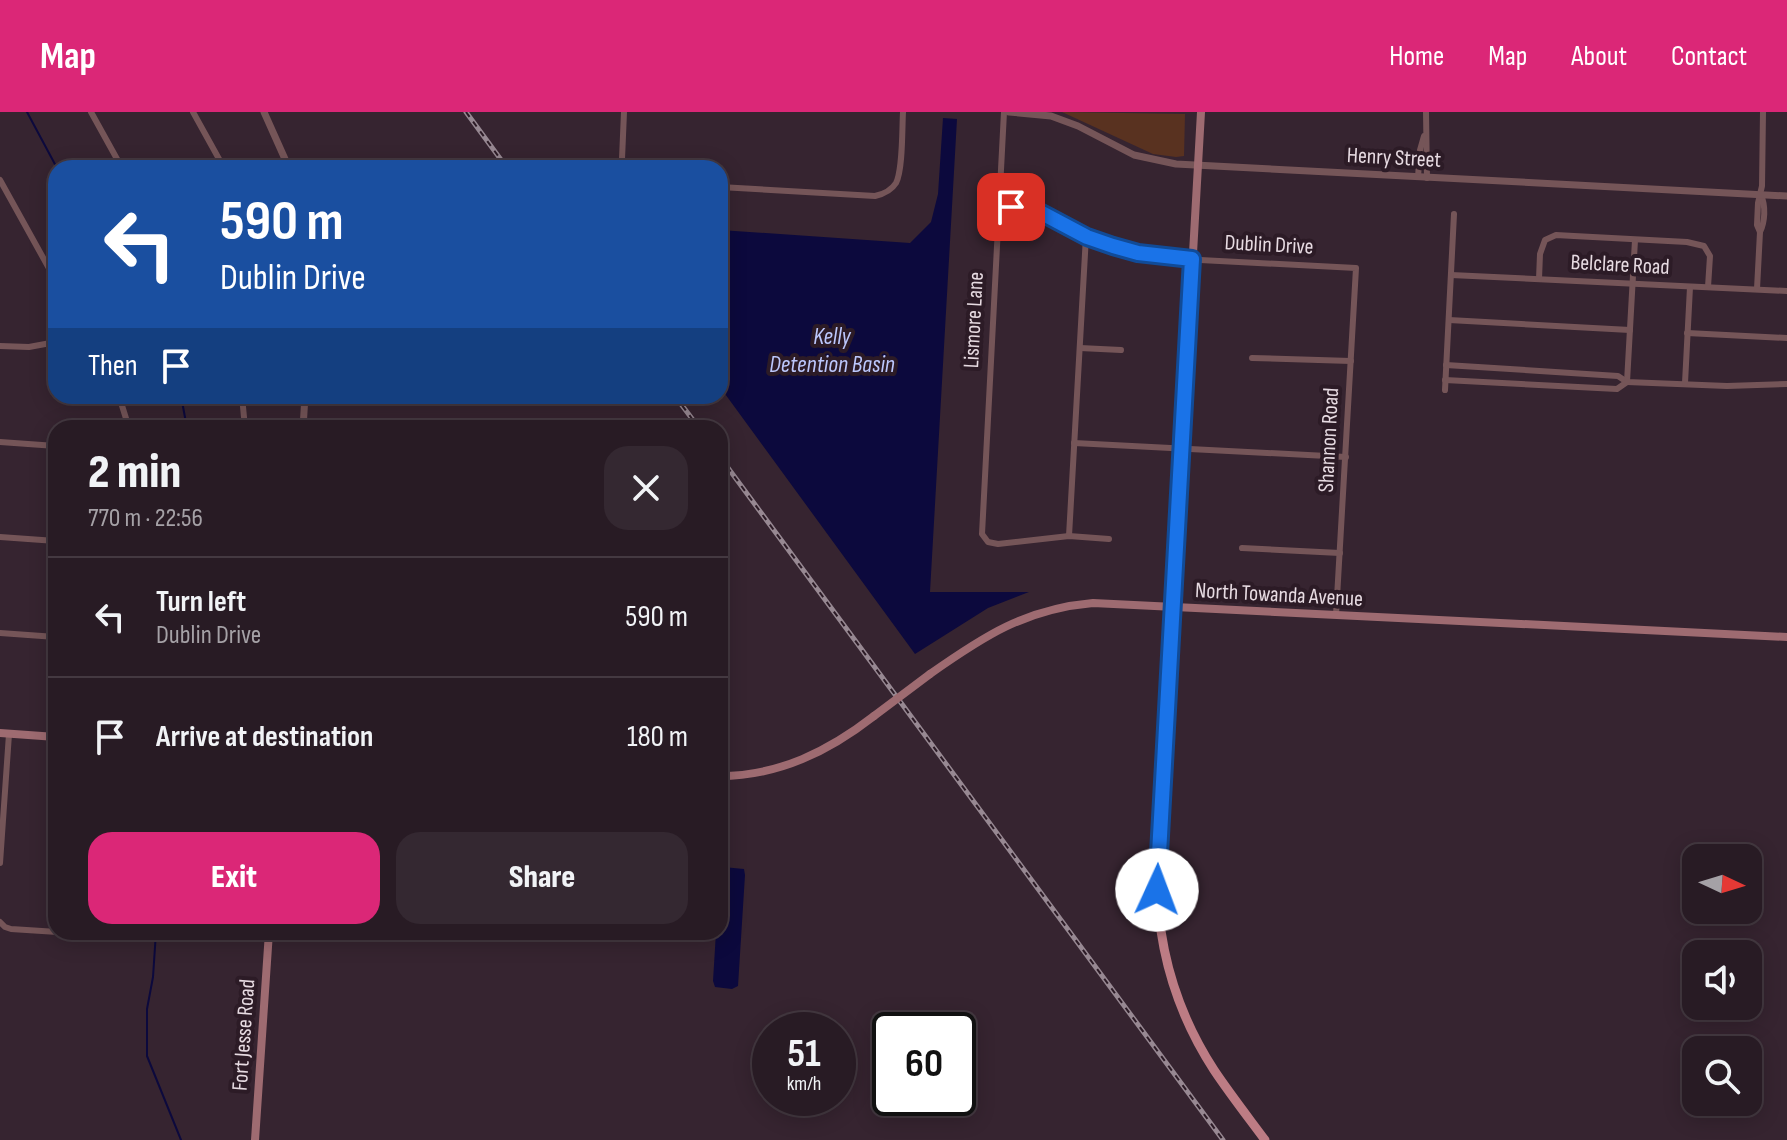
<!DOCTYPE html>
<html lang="en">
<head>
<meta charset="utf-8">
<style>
	body { margin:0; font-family:"Sofia Sans Condensed",sans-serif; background:#342831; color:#f1f3f6; height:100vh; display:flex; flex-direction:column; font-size:30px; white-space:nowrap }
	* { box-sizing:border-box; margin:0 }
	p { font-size:26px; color:#a5a1a6 }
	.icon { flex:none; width:44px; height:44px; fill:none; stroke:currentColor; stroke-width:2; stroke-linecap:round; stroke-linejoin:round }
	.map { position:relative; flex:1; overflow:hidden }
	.drawer { position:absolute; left:48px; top:308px; width:680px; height:520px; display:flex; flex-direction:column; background:#281b24; border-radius:24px; box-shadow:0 4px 20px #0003,0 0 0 2px #443941 }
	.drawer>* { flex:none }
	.guide { position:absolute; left:48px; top:48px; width:680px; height:244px; border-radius:24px; box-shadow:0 4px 20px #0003,0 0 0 2px #443941; background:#1a4fa0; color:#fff; overflow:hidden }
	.needle { width:52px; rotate:94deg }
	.fabs { position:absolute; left:1682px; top:732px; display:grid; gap:16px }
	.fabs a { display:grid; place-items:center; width:80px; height:80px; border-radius:16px; background:#281b24; box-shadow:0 4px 20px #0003,0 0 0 2px #443941; font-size:40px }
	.speed { position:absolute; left:752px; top:900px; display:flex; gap:16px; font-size:40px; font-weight:700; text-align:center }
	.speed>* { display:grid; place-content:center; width:104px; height:104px; border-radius:50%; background:#281b24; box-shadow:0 4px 20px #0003,0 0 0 2px #443941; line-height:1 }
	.speed small { font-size:20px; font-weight:400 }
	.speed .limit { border:4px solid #111; border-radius:12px; background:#fff; color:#111 }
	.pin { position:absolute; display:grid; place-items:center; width:68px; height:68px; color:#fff; margin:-34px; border-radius:16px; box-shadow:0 4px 12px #0006 }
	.me { position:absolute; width:88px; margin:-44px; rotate:2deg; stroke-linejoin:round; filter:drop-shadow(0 0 6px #0008) }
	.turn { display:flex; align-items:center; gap:28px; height:168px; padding:0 40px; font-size:36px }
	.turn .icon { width:104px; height:104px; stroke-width:2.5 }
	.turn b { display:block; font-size:56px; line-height:68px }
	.then { display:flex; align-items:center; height:76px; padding:0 40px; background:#0003; gap:16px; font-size:30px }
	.round { display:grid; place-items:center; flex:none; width:84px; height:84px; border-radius:24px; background:#342831 }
	.head { display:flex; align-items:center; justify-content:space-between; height:136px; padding:0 40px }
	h1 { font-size:48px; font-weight:800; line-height:60px }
	.cta { display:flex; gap:16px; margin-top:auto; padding:16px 40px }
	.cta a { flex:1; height:92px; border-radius:24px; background:#db2777; color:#fff; font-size:32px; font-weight:800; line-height:92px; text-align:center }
	.cta a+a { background:#342831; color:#f1f3f6 }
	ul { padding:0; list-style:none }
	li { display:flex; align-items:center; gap:24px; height:120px; padding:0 40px; border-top:2px solid #443941 }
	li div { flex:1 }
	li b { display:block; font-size:30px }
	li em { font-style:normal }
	header { display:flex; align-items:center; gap:48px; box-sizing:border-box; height:112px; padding:0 40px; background:#db2777; color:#fff }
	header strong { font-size:38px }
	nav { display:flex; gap:44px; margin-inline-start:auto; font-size:28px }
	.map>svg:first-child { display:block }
	.green { fill:#593220 }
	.water { fill:#0c093d }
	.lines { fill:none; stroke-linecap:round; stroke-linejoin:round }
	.stream { stroke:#0c093d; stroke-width:2 }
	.minor { stroke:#755558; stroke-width:6 }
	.tertiary { stroke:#755558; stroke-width:7 }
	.secondary { stroke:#9e6b71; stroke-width:8 }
	.primary { stroke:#bd7c84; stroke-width:9 }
	.rail-casing { stroke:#978892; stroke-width:5 }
	.rail { stroke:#2c1b26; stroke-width:2; stroke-dasharray:6; stroke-linecap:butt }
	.secondary-bridge { stroke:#9e6b71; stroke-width:8 }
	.route-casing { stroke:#114b97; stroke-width:20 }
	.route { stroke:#1a73e8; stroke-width:14 }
	.labels { text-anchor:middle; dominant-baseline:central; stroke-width:8; stroke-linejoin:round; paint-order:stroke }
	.street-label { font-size:22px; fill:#e7dbe2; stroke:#2c1b26 }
	.water-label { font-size:24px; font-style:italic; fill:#bcc7fc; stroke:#2c1b26 }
</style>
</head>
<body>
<header>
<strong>Map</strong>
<nav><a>Home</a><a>Map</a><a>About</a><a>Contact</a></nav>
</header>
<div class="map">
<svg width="1787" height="1028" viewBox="0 0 1787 1028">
	<rect width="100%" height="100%" fill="#362430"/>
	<!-- green -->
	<polygon class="green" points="1062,0 1185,2 1184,44 1176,45 1153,42"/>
	<!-- water -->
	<g class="water">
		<polygon points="943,6 957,7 930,480 1029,480 988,496 915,542 720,275 720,118 910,131 931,110 938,82"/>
		<polygon points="723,755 744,757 745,763 738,874 732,877 715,875 713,869 716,820 720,820 720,760"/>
	</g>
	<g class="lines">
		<!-- stream -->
		<g class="stream">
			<polyline points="27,0 57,56"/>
			<polyline points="181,284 187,316"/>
			<polyline points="156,820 153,865 147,897 147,944 181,1028"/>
		</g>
		<!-- minor -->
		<g class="minor">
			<polyline points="91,0 122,56"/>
			<polyline points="193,0 224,56"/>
			<polyline points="624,0 622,47 624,56"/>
			<polyline points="1004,0 982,422 988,430 998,432 1069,424 1109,427"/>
			<polyline points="1426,0 1427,66"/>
			<polyline points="1418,65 1420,38 1424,24"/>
			<polyline points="0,68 56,169"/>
			<path d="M720,75l155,9c9,-2 16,-5 21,-13 7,-13 6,-55 7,-71"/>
			<polyline points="998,94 1038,99 1087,125 1138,141 1181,147 1356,156 1336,503"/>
			<path d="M1760,120c5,-10 6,-26 1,-37"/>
			<polyline points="1451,163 1787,179"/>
			<polyline points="1539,167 1540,142 1545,128 1556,123 1574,124 1687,130 1704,134 1710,144 1708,175"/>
			<polyline points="1757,177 1760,120 1757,113 1758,91 1762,74 1763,0"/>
			<polyline points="1449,208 1630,218"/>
			<polyline points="1687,221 1787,226"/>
			<polyline points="0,234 29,235 56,230"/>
			<polyline points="1080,236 1121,238"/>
			<polyline points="1252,246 1351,249"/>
			<polyline points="1446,253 1618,264 1627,270 1727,274 1787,272"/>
			<polyline points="1445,268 1617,277 1627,270"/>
			<polyline points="1627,270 1635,128"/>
			<polyline points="1685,271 1690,175"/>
			<polyline points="1445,278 1454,102"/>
			<polyline points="119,284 129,316"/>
			<polyline points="242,284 245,316"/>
			<polyline points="0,330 56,334"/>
			<polyline points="1074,331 1346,345"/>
			<polyline points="1069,424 1086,124"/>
			<polyline points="0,425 56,429"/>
			<polyline points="1242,436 1340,441"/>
			<polyline points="0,521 56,525"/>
			<polyline points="0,751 9,622"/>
			<polyline points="0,810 5,815 11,817 73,821 80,820"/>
		</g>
		<!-- tertiary -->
		<g class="tertiary">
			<polyline points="264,0 289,56"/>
			<polyline points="1009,0 1051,4 1078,14 1134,43 1176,52 1787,84"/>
			<polyline points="303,316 305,284"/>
		</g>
		<!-- secondary -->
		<g class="secondary">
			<polyline points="1173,495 1201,0"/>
			<path d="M930,562c54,-38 95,-65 163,-71l694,34"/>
			<polyline points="0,621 56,625"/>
			<path d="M720,664c59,0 109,-25 154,-60"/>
			<polyline points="255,1028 269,820"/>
		</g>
		<!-- primary -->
		<path class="primary" d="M1173,495l-16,263c-1,72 18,140 57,200 16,24 34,47 51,70"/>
		<defs>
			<g id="rail">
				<polyline points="466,0 507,56"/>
				<polyline points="675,284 699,316"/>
				<polyline points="720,345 1223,1028"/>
			</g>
		</defs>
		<!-- rail casing -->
		<use href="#rail" class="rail-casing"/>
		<!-- rail -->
		<use href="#rail" class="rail"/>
		<!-- secondary-bridge -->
		<polyline class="secondary-bridge" points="874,604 930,562"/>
	</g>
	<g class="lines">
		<defs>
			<polyline id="route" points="1011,95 1038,99 1087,125 1113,134 1138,141 1192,147 1157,778"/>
		</defs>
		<!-- route casing -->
		<use href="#route" class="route-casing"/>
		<!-- route -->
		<use href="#route" class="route"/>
	</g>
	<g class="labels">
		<!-- street labels -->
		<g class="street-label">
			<text transform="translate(1394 46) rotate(3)">Henry Street</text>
			<text transform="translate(1269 133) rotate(3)">Dublin Drive</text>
			<text transform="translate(1620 153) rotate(3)">Belclare Road</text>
			<text transform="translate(974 208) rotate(-87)">Lismore Lane</text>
			<text transform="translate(1329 328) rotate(-87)">Shannon Road</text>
			<text transform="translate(1279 483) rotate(3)">North Towanda Avenue</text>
			<text transform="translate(244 923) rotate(-86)">Fort Jesse Road</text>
		</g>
		<!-- water labels -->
		<g class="water-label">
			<text x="832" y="224">Kelly<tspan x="832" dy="28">Detention Basin</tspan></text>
		</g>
	</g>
</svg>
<div class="fabs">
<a><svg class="needle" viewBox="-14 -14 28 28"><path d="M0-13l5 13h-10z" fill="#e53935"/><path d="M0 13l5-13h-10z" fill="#a5a1a6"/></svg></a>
<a><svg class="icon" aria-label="sound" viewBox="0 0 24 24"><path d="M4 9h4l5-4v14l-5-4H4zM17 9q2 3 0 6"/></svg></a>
<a><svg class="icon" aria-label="search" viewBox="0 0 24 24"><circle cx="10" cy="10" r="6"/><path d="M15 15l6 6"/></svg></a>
</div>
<div class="speed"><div>51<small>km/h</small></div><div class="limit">60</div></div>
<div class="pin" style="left:1011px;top:95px;background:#d93025"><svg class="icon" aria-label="arrive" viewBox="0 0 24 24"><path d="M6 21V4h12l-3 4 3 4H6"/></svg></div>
<svg class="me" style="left:1157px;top:778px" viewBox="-20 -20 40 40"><circle r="19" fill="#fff"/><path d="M0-13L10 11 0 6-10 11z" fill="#1a73e8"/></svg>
<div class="guide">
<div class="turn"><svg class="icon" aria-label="left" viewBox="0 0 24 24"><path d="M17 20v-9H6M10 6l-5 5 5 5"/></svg><div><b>590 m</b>Dublin Drive</div></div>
<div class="then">Then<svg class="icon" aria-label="arrive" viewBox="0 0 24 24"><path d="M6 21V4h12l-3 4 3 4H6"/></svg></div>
</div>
<section class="drawer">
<div class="head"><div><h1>2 min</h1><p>770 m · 22:56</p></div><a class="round"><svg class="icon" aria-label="close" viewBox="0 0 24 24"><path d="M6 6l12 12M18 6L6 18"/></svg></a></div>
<ul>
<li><svg class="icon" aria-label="left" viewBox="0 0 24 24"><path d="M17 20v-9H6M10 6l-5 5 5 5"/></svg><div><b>Turn left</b><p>Dublin Drive</p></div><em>590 m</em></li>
<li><svg class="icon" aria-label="arrive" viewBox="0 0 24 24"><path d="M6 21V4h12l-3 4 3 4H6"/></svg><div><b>Arrive at destination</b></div><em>180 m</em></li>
</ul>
<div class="cta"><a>Exit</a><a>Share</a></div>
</section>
</div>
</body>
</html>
